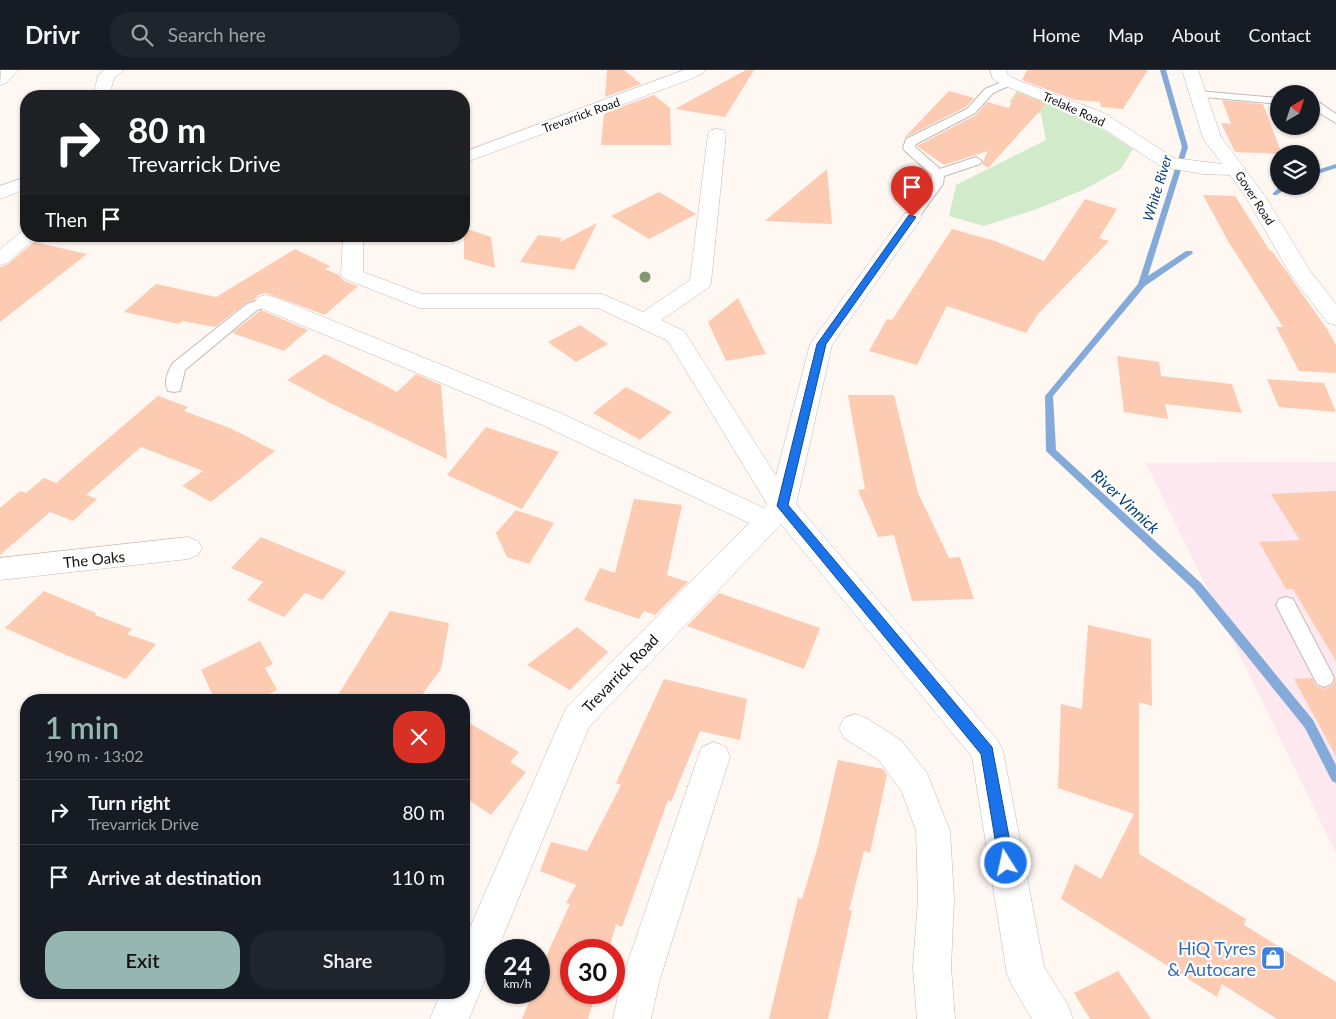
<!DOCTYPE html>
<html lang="en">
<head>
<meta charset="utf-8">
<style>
	body { margin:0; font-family:Lato,sans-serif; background:#20242c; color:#f1f3f6; height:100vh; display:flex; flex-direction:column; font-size:19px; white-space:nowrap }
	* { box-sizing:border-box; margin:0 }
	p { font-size:16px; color:#9ea1a6 }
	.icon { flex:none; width:28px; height:28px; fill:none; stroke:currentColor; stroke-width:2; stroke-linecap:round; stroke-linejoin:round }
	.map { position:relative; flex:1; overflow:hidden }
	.side { position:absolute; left:20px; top:624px; width:450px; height:305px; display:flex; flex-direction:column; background:#171b24; border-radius:20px; box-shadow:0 1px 4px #0004 }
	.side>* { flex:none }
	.top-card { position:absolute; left:20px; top:20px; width:450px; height:152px; border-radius:20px; box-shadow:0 1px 4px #0004; background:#202124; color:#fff; overflow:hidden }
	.needle { width:32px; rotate:39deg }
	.tools { position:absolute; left:1270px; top:15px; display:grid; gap:10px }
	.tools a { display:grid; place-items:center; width:50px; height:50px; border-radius:50%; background:#171b24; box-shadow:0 1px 4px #0004; font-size:25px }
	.speed { position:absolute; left:485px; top:869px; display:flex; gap:10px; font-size:25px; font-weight:700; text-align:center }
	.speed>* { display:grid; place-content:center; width:65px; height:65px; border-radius:50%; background:#171b24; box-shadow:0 1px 4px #0004; line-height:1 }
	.speed small { font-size:12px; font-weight:400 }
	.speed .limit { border:8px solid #d22; background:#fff; color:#111 }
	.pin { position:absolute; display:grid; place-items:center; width:42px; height:42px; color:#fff; margin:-51px -21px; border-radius:50% 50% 50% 0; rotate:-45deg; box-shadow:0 0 5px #0007 }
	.pin .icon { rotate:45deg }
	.me { position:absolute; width:55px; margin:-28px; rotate:350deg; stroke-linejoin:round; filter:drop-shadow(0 0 4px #0008) }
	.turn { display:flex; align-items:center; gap:18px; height:105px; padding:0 25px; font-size:22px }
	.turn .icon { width:65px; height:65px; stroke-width:2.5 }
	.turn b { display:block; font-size:35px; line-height:42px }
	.then { display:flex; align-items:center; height:48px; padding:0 25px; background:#0003; gap:10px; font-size:19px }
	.round { display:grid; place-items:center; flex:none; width:52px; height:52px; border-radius:20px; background:#20242c }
	.overview { display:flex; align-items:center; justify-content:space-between; height:85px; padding:0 25px }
	h1 { font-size:30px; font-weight:600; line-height:38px; color:#96b6b1 }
	.primary-button { display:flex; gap:10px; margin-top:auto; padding:10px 25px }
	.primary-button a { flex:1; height:58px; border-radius:20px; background:#96b6b1; color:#111; font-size:20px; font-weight:600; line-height:58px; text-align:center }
	.primary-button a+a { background:#20242c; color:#f1f3f6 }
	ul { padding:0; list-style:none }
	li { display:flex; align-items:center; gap:15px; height:65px; padding:0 25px; border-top:1px solid #363941 }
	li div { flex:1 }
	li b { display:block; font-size:19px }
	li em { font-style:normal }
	header { display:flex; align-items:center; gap:30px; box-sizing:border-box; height:70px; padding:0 25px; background:#171b24; border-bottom:1px solid #363941 }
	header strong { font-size:24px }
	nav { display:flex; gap:28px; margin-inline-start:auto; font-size:18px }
	.search { width:350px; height:45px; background:#20242c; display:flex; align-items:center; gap:12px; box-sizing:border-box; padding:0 18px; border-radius:20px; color:#9ea1a6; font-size:19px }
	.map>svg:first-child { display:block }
	.commercial { fill:#fde8ef }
	.green { fill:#d1eac9 }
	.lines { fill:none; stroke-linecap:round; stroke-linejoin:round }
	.stream { fill:#84aada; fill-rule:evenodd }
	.building { fill:#fccbb2 }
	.service-casing { stroke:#c3bab5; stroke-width:2 }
	.minor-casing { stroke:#c3bab5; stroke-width:1 }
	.primary-casing { stroke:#c3bab5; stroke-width:1 }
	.service { fill:#fff; fill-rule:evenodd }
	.minor { fill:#fff; fill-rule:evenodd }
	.primary { fill:#fff; fill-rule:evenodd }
	.tree { fill:#839a70 }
	.route { fill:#1a73e8; stroke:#114b97 }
	.labels { text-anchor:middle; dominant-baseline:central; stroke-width:4.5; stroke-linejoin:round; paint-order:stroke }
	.far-street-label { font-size:12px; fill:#130f0e; stroke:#fff }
	.far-water-label { font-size:14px; font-style:italic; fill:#0b4079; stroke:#fff }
	.street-label { font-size:15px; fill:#130f0e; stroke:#fff }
	.water-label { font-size:16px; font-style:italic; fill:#0b4079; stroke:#fff }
	.near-shop-label { font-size:18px; fill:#366cbe; stroke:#fff; text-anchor:end }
</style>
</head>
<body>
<header>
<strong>Drivr</strong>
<div class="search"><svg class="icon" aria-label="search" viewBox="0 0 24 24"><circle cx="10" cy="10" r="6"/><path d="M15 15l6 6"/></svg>Search here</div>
<nav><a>Home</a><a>Map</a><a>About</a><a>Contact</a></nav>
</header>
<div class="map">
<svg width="1336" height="949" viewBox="0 0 1336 949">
	<rect width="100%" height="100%" fill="#fff7f2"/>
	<!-- commercial -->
	<polygon class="commercial" points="1336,392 1336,783 1146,393"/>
	<!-- green -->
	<polygon class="green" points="1018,20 1093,53 1133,79 1121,99 1085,119 1037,139 984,156 949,146 956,115 1046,70 1041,44 1009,32"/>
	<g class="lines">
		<!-- stream -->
		<g class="stream">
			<polygon points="1160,0 1166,0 1188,77 1148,206 1186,181 1192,181 1193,183 1145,216 1053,326 1056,380 1201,513 1313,650 1336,695 1336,713 1332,711 1305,658 1193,519 1046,381 1045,326 1138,214 1182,77"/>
			<polygon points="1336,94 1336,98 1311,106 1311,102"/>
			<polygon points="1281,116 1289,116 1277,125 1273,125 1273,123"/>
		</g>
	</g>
	<!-- building -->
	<g class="building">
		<polygon points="607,0 624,0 641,14 605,27"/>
		<polygon points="746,0 754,0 725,47 675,39"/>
		<polygon points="1027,0 1148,0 1123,39 1101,37 1100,32 1075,30 1022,10"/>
		<polygon points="949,21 974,28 966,37 904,68"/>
		<polygon points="1016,22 1046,34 988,98 982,94 988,81 944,95 917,76 976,45 987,32 1009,38"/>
		<polygon points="654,25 670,38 671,75 601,75 604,43"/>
		<polygon points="1222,30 1263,34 1282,84 1235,82 1221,53 1231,54"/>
		<polygon points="827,99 832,154 765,151"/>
		<polygon points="659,122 696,144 649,169 611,146"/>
		<polygon points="1203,125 1235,126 1270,181 1272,181 1327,259 1336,275 1336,303 1299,301 1276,257 1283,257 1228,171"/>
		<polygon points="1085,129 1117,139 1099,168 1109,171 1038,244 1026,263 947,236 917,295 869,281 887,249 892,250 952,159 995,171 1044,191"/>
		<polygon points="597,153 574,200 520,192 538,165 561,168 560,172"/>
		<polygon points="464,158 491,167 495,198 464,189"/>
		<polygon points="34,172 87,184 0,252 0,197 8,194"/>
		<polygon points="295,179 330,196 325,199 339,205 344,211 358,216 325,245 266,223 258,225 254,230 246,233 215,257 183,251 179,254 124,242 156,214 216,227"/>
		<polygon points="738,228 766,284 726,291 708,252"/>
		<polygon points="261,240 308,260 284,281 232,263"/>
		<polygon points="580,255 608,274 576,292 548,272"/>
		<polygon points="325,284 397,322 416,304 441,315 447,389 334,335 287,310"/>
		<polygon points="1117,286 1159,292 1161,306 1232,314 1242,343 1165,334 1168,349 1124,342"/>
		<polygon points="1267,309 1324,313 1336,342 1279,337"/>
		<polygon points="626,317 672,342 640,370 593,343"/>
		<polygon points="848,325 894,325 918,423 949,488 960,487 974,529 912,531 894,465 878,467 858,420 865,419"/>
		<polygon points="158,326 188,337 184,341 230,358 275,381 211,432 182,416 203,401 141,377 86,425 97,429 73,451 50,442 0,485 0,438 20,421 26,423 44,408 56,413"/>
		<polygon points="486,357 559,382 522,439 447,405"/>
		<polygon points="1336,421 1336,591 1293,519 1286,519 1259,472 1300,470 1271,424"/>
		<polygon points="634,429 682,435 667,505 688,512 655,545 644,541 639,549 584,530 600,498 615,503"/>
		<polygon points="516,440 554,453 529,494 507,487 496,463"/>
		<polygon points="261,467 346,502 322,530 305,523 284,547 247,530 263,512 231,498"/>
		<polygon points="44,521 96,543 95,545 132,559 127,564 156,574 126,609 66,585 5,558"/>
		<polygon points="719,523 820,558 804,599 687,556"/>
		<polygon points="390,541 449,553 441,599 418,630 335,630"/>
		<polygon points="1088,555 1151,569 1152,636 1139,632 1139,784 1246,849 1244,855 1336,912 1336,949 1277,949 1222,914 1217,927 1061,829 1075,794 1101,809 1134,744 1058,718 1061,634 1082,639"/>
		<polygon points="577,557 608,582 570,620 527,595"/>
		<polygon points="260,571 273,594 265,598 277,620 258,630 215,630 201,600"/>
		<polygon points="1336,607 1336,686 1294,609 1312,608 1316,616 1325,619 1333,615"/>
		<polygon points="664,609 747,629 740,670 700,661 671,732 668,730 622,857 616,854 609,880 571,880 571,922 596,922 588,949 522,949 533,922 539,922 539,902 570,834 566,833 576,815 540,801 551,772 587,781 621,715 616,713"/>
		<polygon points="464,650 519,682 510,692 526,702 491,745 464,727"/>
		<polygon points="838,690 883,699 887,705 870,783 864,781 849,840 852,841 828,949 769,949 798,828 802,829 818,776"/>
		<polygon points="1118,901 1151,949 1090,949 1074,923"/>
	</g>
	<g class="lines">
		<defs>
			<g id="service">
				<polygon points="1009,9 1013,10 1015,12 1013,14 993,23 975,43 916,74 915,77 940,99 976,87 982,91 980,94 944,106 943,114 917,150 907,150 905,147 931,114 932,105 905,81 903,78 906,69 967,39 985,19"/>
				<polygon points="1198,21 1279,28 1279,34 1194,26 1192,24 1194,22"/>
				<polygon points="1311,31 1320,33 1336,44 1336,53 1311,38"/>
				<path d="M266,228l5,1 2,3 -2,3 -14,5 -72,60 -5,21 -6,1 -6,-1c-5,-9 0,-20 5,-28l74,-59z"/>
				<polygon points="1286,527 1293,529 1331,602 1334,608 1331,614 1324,617 1317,614 1276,535 1279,529"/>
			</g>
			<g id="minor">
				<polygon points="104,0 124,0 114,8 109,26 93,26 98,6"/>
				<polygon points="684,0 705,0 703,3 691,9 464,93 464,82"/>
				<polygon points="990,0 1006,0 1007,4 1015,9 1104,43 1174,88 1222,94 1203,68 1182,0 1198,0 1221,67 1265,126 1310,201 1336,234 1336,255 1328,253 1290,204 1246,127 1230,105 1203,104 1162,97 1092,51 1003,15 993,9"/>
				<polygon points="717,59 723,60 726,64 711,213 708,218 661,250 684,261 776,406 810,274 905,143 912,141 919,143 922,147 832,275 796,434 998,671 1003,681 1044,897 1068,935 1073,949 1032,949 1013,917 1007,904 972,687 781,454 589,657 469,949 430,949 441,922 464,922 464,871 566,638 749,453 540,354 258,237 255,232 258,227 266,225 274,227 558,342 764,438 767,434 668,271 598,238 419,238 345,209 341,205 343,166 363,166 363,202 422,224 602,224 643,242 690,210 708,64 711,60"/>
				<polygon points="26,107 26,119 0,129 0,116"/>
				<polygon points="26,160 26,166 38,166 7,193 0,195 0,179 21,162"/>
				<polygon points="188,467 198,471 202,478 198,485 188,489 0,510 0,488"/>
				<polygon points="855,644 866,648 901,670 927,703 950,761 954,829 951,897 955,949 917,949 913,897 918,829 916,761 902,722 879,690 844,668 839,658 844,648"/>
				<polygon points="714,672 726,677 730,687 659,912 651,949 613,949 621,912 698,687 702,677"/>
			</g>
			<polygon id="primary" points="18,0 6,13 0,15 1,0"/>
		</defs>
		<!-- service casing -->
		<use href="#service" class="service-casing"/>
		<!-- minor casing -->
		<use href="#minor" class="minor-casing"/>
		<!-- primary casing -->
		<use href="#primary" class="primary-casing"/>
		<!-- service -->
		<use href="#service" class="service"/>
		<!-- minor -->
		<use href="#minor" class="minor"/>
		<!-- primary -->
		<use href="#primary" class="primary"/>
	</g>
	<!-- trees -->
	<circle class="tree" cx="645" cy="207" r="5.5"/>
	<!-- route -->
	<polygon class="route" points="909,145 916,147 826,274 788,435 992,677 1014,793 1012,798 1006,800 1001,798 999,793 981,684 777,436 817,274"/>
	<!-- icons -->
	<defs>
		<symbol id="shop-square" viewBox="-11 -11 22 22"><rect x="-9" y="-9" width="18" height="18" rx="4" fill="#3f7fe0" stroke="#fff"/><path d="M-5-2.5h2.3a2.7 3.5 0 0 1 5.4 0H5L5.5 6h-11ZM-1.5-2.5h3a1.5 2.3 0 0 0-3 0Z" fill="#fff"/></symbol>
	</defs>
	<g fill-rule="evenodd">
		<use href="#shop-square" x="1259" y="874" width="28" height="28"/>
	</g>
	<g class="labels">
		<!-- far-street labels -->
		<g class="far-street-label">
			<text transform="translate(1074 39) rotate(24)">Trelake Road</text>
			<text transform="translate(581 45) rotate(-20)">Trevarrick Road</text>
			<text transform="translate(1255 128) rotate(57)">Gover Road</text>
		</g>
		<!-- far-water labels -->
		<g class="far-water-label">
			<text transform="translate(1157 118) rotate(-73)">White River</text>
		</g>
		<!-- street labels -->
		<g class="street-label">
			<text transform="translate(94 489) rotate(-6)">The Oaks</text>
			<text transform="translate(620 603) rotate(-46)">Trevarrick Road</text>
		</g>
		<!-- water labels -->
		<g class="water-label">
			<text transform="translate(1126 431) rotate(43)">River Vinnick</text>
		</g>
		<!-- near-shop labels -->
		<g class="near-shop-label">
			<text x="1256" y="878">HiQ Tyres<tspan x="1256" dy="21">&amp; Autocare</tspan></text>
		</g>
	</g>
</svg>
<div class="tools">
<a><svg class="needle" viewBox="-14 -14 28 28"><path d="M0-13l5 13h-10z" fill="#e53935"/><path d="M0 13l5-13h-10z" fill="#9ea1a6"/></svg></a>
<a><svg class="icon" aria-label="layers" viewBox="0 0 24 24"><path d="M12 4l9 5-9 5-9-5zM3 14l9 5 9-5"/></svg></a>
</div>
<div class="speed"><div>24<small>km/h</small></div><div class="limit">30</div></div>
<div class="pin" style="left:912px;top:147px;background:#d93025"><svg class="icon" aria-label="arrive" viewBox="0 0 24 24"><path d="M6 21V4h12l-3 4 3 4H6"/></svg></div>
<svg class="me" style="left:1006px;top:793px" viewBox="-20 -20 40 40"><circle r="17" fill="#1a73e8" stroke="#fff" stroke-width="3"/><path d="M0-11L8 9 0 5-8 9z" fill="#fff"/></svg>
<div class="top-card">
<div class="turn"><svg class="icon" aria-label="right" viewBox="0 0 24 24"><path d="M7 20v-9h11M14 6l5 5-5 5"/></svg><div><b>80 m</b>Trevarrick Drive</div></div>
<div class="then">Then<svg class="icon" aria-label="arrive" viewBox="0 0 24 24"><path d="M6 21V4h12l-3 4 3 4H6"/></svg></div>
</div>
<section class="side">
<div class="overview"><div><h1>1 min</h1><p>190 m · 13:02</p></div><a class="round" style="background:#d93025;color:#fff"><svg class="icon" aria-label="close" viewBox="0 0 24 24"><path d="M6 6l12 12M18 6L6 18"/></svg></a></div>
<ul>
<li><svg class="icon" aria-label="right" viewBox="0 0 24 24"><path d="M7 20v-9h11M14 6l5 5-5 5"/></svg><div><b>Turn right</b><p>Trevarrick Drive</p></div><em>80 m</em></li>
<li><svg class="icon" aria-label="arrive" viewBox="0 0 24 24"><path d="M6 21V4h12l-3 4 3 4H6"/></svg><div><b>Arrive at destination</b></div><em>110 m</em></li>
</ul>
<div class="primary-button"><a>Exit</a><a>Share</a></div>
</section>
</div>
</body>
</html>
